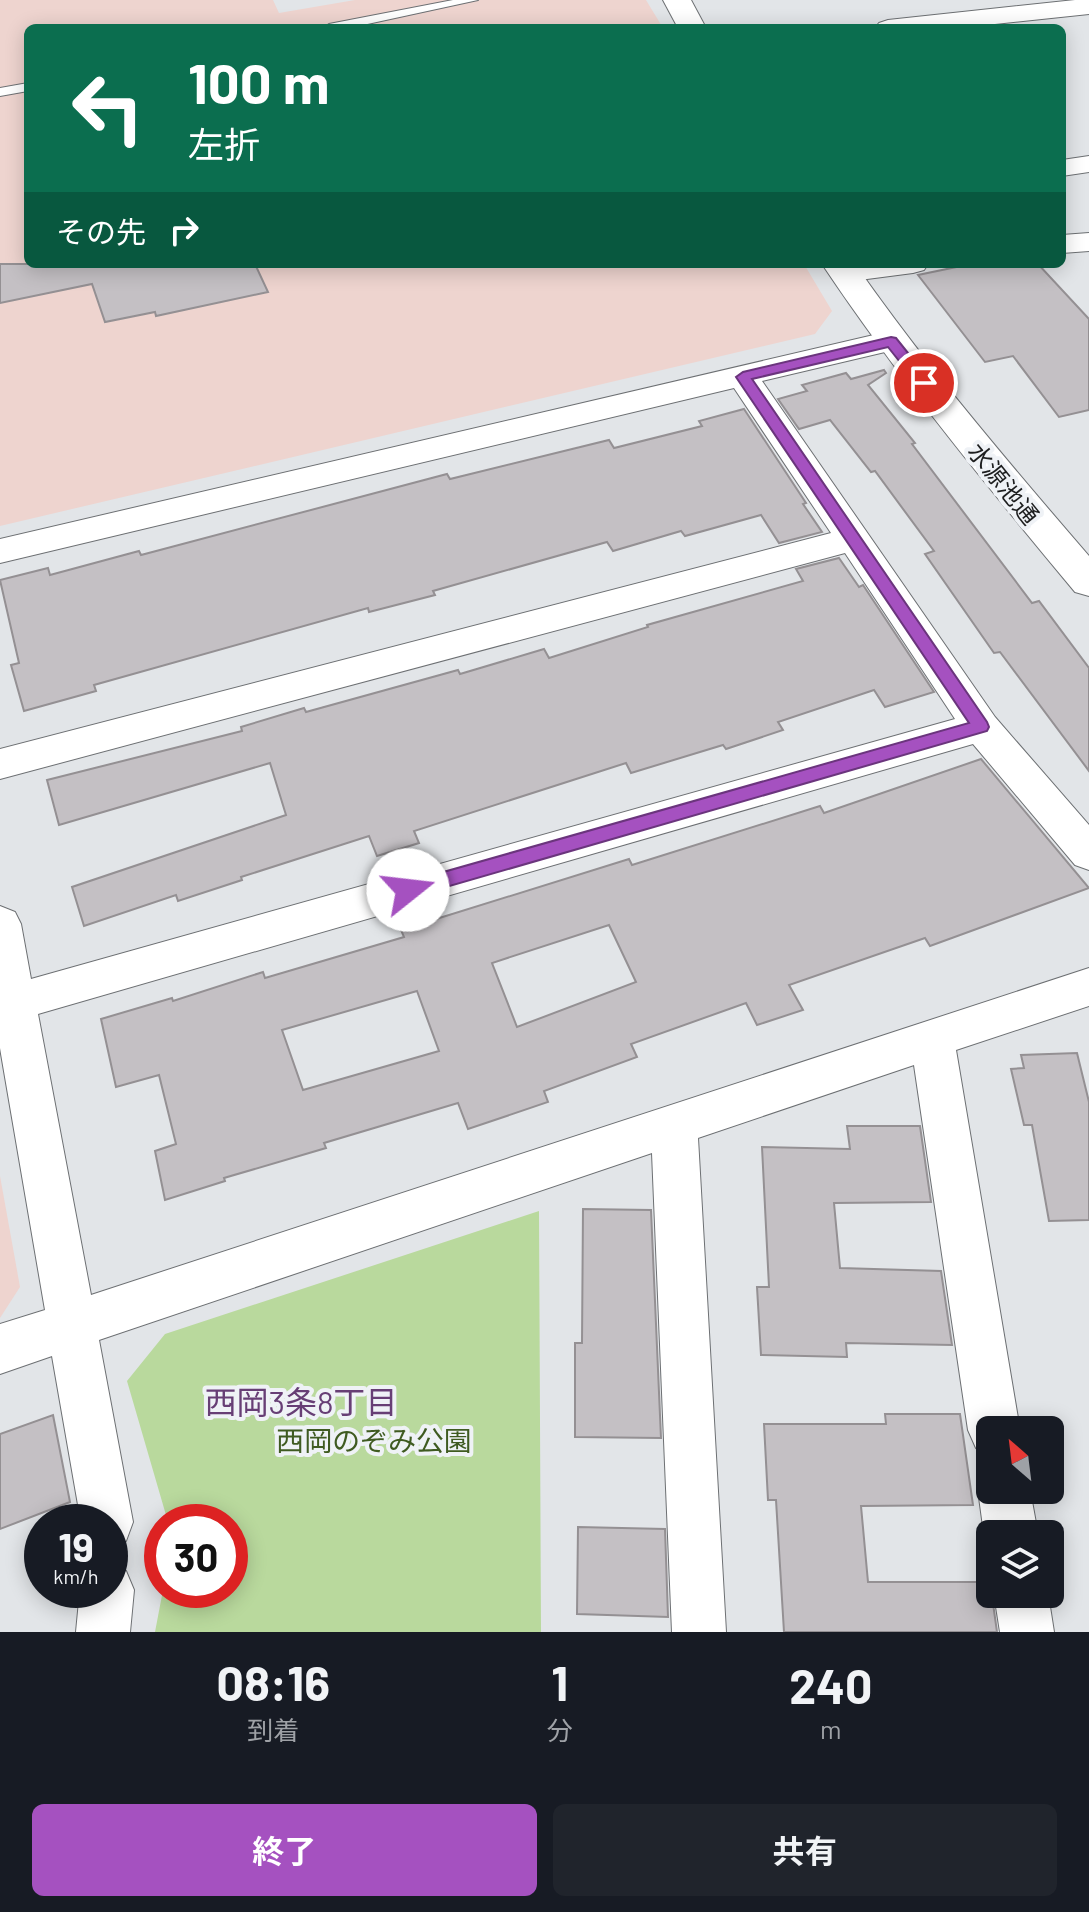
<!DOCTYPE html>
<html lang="ja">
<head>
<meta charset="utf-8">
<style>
	body { margin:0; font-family:Barlow,"Noto Sans JP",sans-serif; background:#20242c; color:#f1f3f6; height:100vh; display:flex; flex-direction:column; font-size:30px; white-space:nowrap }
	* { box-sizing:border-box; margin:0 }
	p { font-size:26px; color:#9ea1a6 }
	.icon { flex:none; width:44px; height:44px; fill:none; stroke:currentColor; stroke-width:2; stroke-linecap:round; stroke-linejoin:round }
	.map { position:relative; height:1632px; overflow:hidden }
	.side { display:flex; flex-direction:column; background:#171b24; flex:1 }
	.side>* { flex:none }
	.guide { position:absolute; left:24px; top:24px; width:1042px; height:244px; border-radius:12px; box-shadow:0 4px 20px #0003; background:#0b6e4f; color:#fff; overflow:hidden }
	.needle { width:52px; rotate:332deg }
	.tools { position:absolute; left:976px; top:1416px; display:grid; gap:16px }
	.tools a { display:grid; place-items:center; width:88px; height:88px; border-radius:12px; background:#171b24; box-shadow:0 4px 20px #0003; font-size:40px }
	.speed { position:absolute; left:24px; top:1504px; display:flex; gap:16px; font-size:40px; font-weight:700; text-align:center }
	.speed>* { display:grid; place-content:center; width:104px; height:104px; border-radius:50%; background:#171b24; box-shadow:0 4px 20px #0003; line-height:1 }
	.speed small { font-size:20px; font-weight:400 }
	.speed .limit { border:12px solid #d22; background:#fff; color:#111 }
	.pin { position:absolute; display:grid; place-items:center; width:68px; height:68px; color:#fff; margin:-34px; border:4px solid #fff; border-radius:50%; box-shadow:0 2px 8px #0007 }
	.me { position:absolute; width:88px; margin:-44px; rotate:74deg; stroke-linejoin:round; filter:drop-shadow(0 0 6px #0008) }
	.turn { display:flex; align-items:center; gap:28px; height:168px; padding:0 32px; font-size:36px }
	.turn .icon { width:104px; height:104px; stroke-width:2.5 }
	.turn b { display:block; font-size:56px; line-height:68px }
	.then { display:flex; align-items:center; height:76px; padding:0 32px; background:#0003; gap:16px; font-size:30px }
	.eta { display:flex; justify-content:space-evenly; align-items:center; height:136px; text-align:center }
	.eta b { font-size:48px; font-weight:700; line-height:56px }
	.cta { display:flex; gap:16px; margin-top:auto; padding:16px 32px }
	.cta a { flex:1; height:92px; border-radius:12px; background:#a551c0; color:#fff; font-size:32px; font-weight:700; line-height:92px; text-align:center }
	.cta a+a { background:#20242c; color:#f1f3f6 }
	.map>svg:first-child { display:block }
	.education { fill:#eed4cf }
	.green { fill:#b9d99d }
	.building { fill:#c4c0c4; stroke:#949093; stroke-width:2; fill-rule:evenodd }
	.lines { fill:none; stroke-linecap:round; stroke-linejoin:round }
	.service-casing { stroke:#6d7073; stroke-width:2 }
	.minor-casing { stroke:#6d7073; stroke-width:2 }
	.tertiary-casing { stroke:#6d7073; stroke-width:2 }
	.service { fill:#fff; fill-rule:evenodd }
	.minor { fill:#fff; fill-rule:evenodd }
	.tertiary { fill:#fff; fill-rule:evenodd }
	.route { fill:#a551c0; stroke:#6b357d; stroke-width:2 }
	.labels { text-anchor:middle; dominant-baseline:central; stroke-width:8; stroke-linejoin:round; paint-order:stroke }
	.street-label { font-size:24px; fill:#1d1e1f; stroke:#eff2f6 }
	.near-park-label { font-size:28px; fill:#3f5b21; stroke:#eff2f6 }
	.near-neighbourhood-label { font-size:32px; fill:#673e75; stroke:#eff2f6 }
</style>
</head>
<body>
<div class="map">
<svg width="1089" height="1632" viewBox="0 0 1089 1632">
	<rect width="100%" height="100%" fill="#e2e5e8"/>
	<!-- education -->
	<g class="education">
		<polygon points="0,0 273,0 279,13 355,0 646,0 663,28 28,28 28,264 804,264 832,311 815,334 0,526"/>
		<polygon points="0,1176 20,1287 0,1318"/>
	</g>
	<!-- green -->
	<polygon class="green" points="539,1211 541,1632 155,1632 163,1590 230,1590 230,1522 168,1522 127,1381 165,1334"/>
	<!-- building -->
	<g class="building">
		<polygon points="0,264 255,264 268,292 156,316 155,312 105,322 92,284 0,303"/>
		<polygon points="971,264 1038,264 1089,319 1089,410 1059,417 1013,356 985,362 918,275"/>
		<polygon points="884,370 886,373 868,385 915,443 912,444 1032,603 1039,601 1089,668 1089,771 1000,652 994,653 925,554 934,551 875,471 871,472 830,420 799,429 778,399 807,391 802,385 846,373 851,379"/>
		<polygon points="744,409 806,503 803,504 822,532 779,543 761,515 685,536 681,531 613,551 607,542 433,591 435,595 369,612 368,608 94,685 96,691 24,711 11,665 19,663 0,580 48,568 50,575 139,551 141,555 447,474 450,479 609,440 614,448 702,426 699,421"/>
		<polygon points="839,558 859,587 863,585 934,692 885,707 874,690 778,722 783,730 726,749 723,745 631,773 626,763 414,831 419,843 377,856 369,836 241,877 242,880 178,901 176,895 84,926 72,887 286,815 270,763 59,825 47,780 242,731 241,727 304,708 306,712 458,670 460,674 544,649 549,658 648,627 647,625 803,581 796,569"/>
		<path d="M981,759l108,129 -159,58 -5,-8 -136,47 14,25 -46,15 -11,-22 -115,41 6,13 -93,34 4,11 -80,27 -10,-26 -134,40 2,5 -102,30 1,3 -60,19 -10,-49 21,-7 -17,-69 -43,12 -15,-68 71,-21 1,3 90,-29 2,6 139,-41 -3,-7 228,-71 3,6 188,-59 4,7zM609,925l27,57 -119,45 -25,-64zM417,991l22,60 -136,39 -21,-60z"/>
		<polygon points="1077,1053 1089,1102 1089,1220 1049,1221 1032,1125 1024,1125 1011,1069 1024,1068 1021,1055"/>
		<polygon points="847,1126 920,1126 931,1202 834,1203 840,1268 941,1271 952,1345 846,1343 847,1357 761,1355 757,1287 769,1287 762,1147 850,1149"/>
		<polygon points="583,1209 651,1210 661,1438 575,1437 575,1343 582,1343"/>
		<polygon points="885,1414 960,1414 973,1505 861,1506 868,1582 990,1582 997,1632 784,1632 776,1500 768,1500 764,1424 886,1424"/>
		<polygon points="53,1415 70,1502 0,1529 0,1434"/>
		<polygon points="578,1527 665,1529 668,1617 577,1614"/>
	</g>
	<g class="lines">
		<defs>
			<g id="service">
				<polygon points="453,0 478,0 349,28 323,28 329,24"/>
				<polygon points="28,83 28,91 0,96 0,88"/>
			</g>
			<g id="minor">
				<polygon points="1075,0 1089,0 1089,14 958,28 875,28 879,23 888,20"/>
				<polygon points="1089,156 1089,172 1062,176 1062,160"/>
				<polygon points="1089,233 1089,251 1062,253 1062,235"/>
				<polygon points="844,264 928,264 924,270 913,273 844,282 833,279 829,273 833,267"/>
				<polygon points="891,331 902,334 907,341 902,348 762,381 995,717 1089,825 1089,870 1075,865 973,744 38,1014 91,1295 1089,968 1089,1006 956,1050 1020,1430 990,1430 990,1454 976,1448 968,1430 914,1065 698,1138 726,1632 672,1632 652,1153 99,1340 133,1522 126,1541 110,1547 110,1522 81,1522 52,1356 0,1374 0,1324 45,1310 0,1048 0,906 15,912 21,924 31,979 955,719 845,553 0,779 0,749 831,533 734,388 0,563 0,539"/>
				<polygon points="990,1470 990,1490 1030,1490 1038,1534 990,1534 990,1547 984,1534 978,1490 986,1472"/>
				<polygon points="110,1564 126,1571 134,1590 130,1632 76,1632 80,1590 110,1590"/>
				<polygon points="994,1594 1048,1594 1054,1632 1000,1632"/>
			</g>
			<g id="tertiary">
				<polygon points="663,0 691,0 706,28 678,28"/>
				<path d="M822,264h33c72,103 152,197 234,292v40l-14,-4c-89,-107 -176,-213 -253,-328z"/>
			</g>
		</defs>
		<!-- service casing -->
		<use href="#service" class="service-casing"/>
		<!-- minor casing -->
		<use href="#minor" class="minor-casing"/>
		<!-- tertiary casing -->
		<use href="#tertiary" class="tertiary-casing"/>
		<!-- service -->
		<use href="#service" class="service"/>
		<!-- minor -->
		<use href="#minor" class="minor"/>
		<!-- tertiary -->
		<use href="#tertiary" class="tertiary"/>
	</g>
	<!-- route -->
	<polygon class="route" points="891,337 896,338 929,379 929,386 919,386 888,347 752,379 987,722 989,727 987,731 408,898 401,895 398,890 401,884 408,882 969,723 736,377 743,372"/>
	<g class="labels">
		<!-- street labels -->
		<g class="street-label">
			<text transform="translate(1004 483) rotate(51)">水源池通</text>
		</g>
		<!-- near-park labels -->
		<g class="near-park-label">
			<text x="374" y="1440">西岡のぞみ公園</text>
		</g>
		<!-- near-neighbourhood labels -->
		<g class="near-neighbourhood-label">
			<text x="301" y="1401">西岡3条8丁目</text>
		</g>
	</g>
</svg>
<div class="tools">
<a><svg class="needle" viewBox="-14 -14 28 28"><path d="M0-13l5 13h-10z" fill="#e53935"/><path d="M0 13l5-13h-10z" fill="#9ea1a6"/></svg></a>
<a><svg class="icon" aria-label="layers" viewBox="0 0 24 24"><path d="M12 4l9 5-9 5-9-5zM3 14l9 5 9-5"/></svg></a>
</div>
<div class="speed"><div>19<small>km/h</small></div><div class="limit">30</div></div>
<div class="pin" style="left:924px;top:383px;background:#d93025"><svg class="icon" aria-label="arrive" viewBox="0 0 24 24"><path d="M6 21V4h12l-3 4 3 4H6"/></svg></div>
<svg class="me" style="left:408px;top:890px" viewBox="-20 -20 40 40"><circle r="19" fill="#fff"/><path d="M0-13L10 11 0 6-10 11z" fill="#a551c0"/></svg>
<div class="guide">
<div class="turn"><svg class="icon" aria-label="left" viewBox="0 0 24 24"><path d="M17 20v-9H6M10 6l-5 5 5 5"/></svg><div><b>100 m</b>左折</div></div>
<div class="then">その先<svg class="icon" aria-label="right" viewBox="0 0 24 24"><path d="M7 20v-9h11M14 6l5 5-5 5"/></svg></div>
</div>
</div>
<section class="side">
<div class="eta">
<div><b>08:16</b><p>到着</p></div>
<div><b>1</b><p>分</p></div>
<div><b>240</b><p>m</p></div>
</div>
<div class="cta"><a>終了</a><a>共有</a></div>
</section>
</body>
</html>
